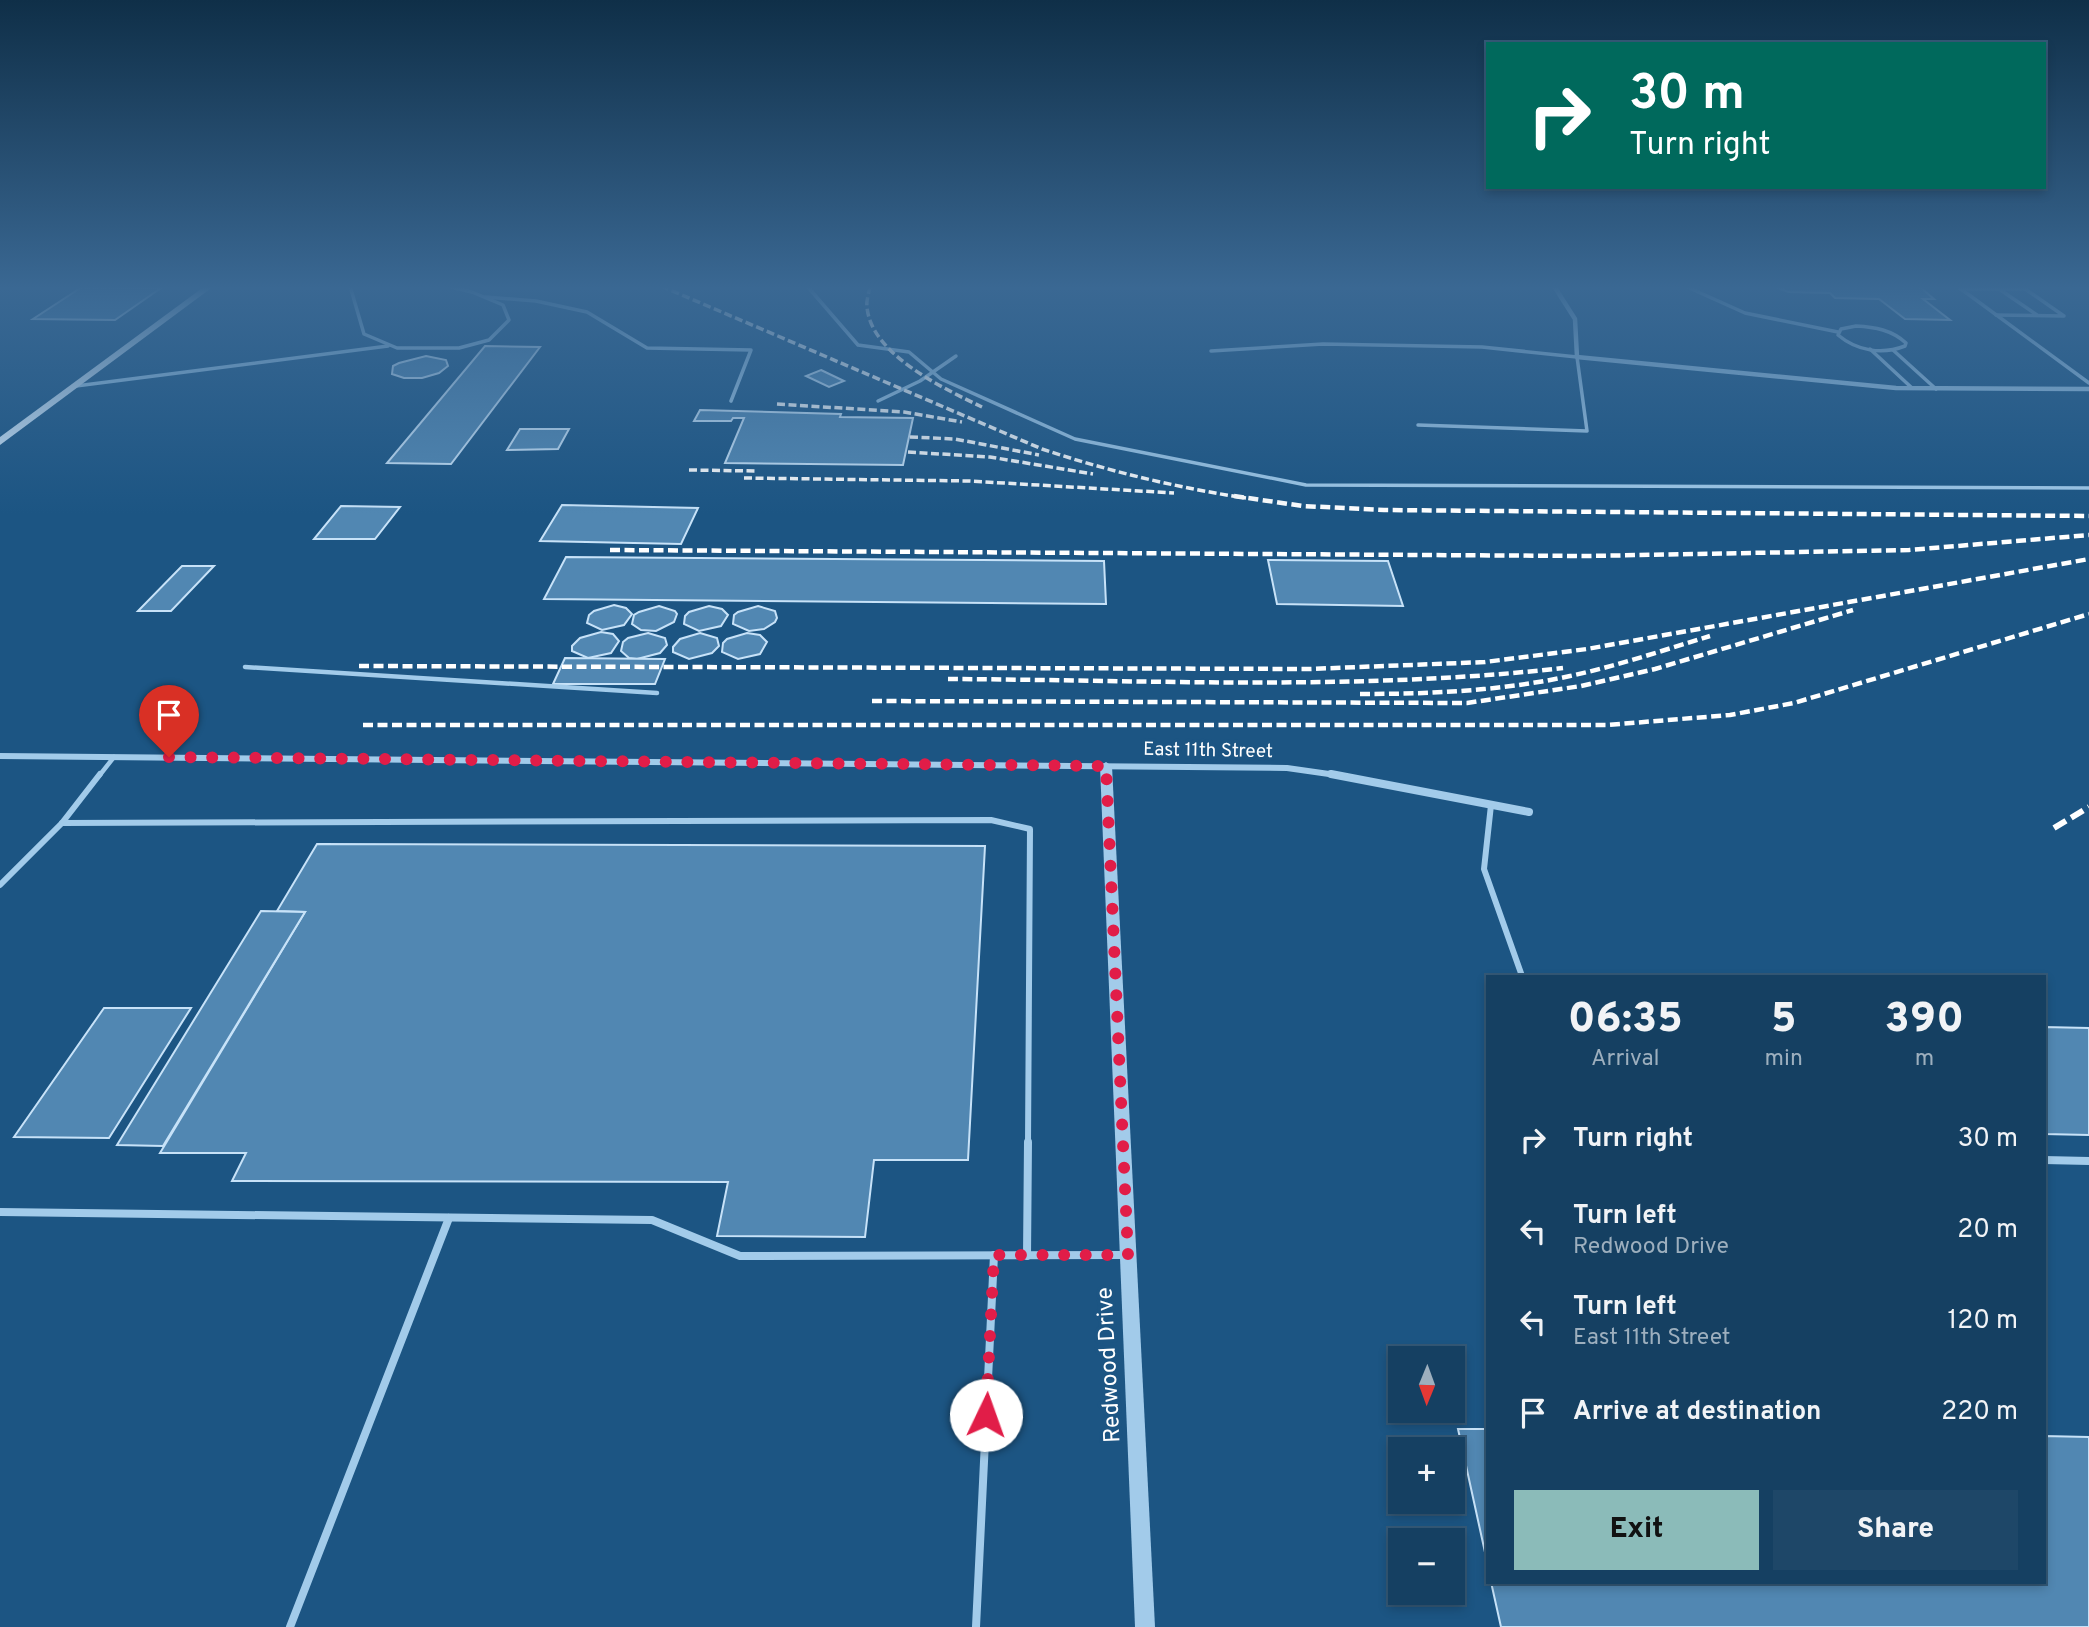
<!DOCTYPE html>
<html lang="en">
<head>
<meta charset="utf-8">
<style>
	body { margin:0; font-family:Overpass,sans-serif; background:#1e4768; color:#f1f3f6; height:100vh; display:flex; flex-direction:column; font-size:26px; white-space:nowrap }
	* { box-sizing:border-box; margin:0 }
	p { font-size:23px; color:#9dafbe }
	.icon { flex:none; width:38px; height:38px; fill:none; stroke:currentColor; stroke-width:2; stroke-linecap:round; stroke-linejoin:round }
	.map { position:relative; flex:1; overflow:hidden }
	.drawer { position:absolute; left:1486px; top:975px; width:560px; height:609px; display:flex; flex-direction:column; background:#154062; border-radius:0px; box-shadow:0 4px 10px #0003,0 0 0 2px #345977 }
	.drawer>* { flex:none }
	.top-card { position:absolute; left:1486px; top:42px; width:560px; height:147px; border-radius:0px; box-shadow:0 4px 10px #0003,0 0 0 2px #345977; background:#00695c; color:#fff; overflow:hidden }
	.needle { width:46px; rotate:181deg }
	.fabs { position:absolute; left:1388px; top:1346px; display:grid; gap:14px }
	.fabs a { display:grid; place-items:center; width:77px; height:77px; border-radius:0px; background:#154062; box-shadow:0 4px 10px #0003,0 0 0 2px #345977; font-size:35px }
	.pin { position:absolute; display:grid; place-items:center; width:60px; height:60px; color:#fff; margin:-72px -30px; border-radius:50% 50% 50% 0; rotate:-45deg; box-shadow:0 0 7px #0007 }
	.pin .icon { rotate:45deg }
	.me { position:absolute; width:77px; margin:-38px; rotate:3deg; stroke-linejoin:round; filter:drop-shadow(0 0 5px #0008) }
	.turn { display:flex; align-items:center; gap:24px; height:147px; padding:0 28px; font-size:32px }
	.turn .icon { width:91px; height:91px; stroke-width:2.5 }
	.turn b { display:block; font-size:49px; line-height:60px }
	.eta { display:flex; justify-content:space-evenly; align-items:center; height:119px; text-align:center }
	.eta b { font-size:42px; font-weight:800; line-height:49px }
	.action { display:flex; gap:14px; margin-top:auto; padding:14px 28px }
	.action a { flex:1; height:80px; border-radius:0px; background:#8bbbb9; color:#111; font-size:28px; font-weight:800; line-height:80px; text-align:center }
	.action a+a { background:#1e4768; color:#f1f3f6 }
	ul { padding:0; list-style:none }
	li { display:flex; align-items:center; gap:21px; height:91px; padding:0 28px }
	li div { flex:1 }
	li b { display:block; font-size:26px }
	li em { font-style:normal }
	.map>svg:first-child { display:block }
	.building { fill:#5187b2; stroke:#c7e2f8; stroke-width:2 }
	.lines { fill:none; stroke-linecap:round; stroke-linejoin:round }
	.service-far3 { stroke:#a2cbea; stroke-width:3.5 }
	.service-far2 { stroke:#a2cbea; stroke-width:4.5 }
	.service-far1 { stroke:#a2cbea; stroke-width:6 }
	.service { stroke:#a2cbea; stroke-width:8 }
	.minor-far2 { stroke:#a2cbea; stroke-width:4.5 }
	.minor-far1 { stroke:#a2cbea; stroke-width:6 }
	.minor { stroke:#a2cbea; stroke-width:8 }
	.tertiary { fill:#a2cbea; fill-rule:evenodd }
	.secondary { fill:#cee5f8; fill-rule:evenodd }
	.rail-far2 { stroke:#fff; stroke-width:3.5; stroke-dasharray:8 3.5; stroke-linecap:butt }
	.rail-far1 { stroke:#fff; stroke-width:4.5; stroke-dasharray:10 4.5; stroke-linecap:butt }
	.rail { stroke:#fff; stroke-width:6; stroke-dasharray:14 6; stroke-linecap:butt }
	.route { stroke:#e11d48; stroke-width:12; stroke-dasharray:0 21.6 }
	.labels { text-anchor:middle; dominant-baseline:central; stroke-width:7; stroke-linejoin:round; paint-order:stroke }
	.street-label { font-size:19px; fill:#fff; stroke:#1c5583 }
	.near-street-label { font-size:23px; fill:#fff; stroke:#1c5583 }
</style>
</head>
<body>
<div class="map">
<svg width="2089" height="1627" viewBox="0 0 2089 1627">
	<rect width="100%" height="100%" fill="#1c5583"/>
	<!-- building -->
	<g class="building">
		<polygon points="1772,286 1919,286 1934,299 1923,299 1950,320 1905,319 1879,299 1835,298 1830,293 1789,292"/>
		<polygon points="82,287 161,288 115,320 33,319"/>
		<polygon points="485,346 540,347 451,464 387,463"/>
		<polygon points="426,356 446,360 448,366 439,373 422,378 404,378 392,374 393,366 399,363"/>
		<polygon points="821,370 844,381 829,387 806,376"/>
		<polygon points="700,410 841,414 840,417 913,418 903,465 725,463 744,418 733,418 731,421 694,421"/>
		<polygon points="520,429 569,429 558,449 507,450"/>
		<polygon points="562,505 698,508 681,544 540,541"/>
		<polygon points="341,506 400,507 375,539 314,539"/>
		<polygon points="566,557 1104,561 1106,604 544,599"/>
		<polygon points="1268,560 1388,561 1403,606 1277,604"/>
		<polygon points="182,566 214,566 171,611 138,611"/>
		<polygon points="614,605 626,608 632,614 624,625 602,630 587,623 589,615 594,611"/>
		<polygon points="659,606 675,611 677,614 674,622 656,631 641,630 632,624 634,615 639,612"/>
		<polygon points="709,606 722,609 728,615 721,626 699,631 684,624 685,616 689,612"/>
		<polygon points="758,606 775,611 777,618 775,622 764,629 749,631 733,624 734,615 738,612"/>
		<polygon points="601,632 613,634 619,641 611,653 588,658 572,651 572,646 580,638"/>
		<polygon points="648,633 665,638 667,645 660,653 637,659 629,658 621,651 623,642 628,638"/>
		<polygon points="700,633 717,638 719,646 712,653 689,659 673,652 673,647 680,639"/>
		<polygon points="747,633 760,635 767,642 760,654 738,659 722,652 723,643 727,639"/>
		<polygon points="565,658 665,659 655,684 553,684"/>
		<polygon points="317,844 985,846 968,1160 874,1160 865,1237 717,1236 728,1182 232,1181 246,1153 160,1153 305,912 277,911"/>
		<polygon points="261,911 305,912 163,1146 117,1145"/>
		<polygon points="104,1008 191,1008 109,1138 14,1137"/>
		<polygon points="2044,1027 2089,1028 2089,1135 2044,1134"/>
		<polygon points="1458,1429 1488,1429 1488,1566"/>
		<polygon points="2044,1436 2089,1437 2089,1627 1501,1627 1491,1582 2044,1582"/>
	</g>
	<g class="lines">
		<!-- service-far3 -->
		<g class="service-far3">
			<polyline points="350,286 364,334 397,348 459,348 489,340 509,320 503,305 472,292 447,286"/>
			<polyline points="807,286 858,345 909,352 941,379 1075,439 1306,485 2089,488"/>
			<polyline points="1685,286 1745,313 1838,332"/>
			<polyline points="1957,286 2089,383"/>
			<polyline points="1960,289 2024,289"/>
			<polyline points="1999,289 2037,315"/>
			<polyline points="486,297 536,301 587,312 647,348 751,350 731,401"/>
			<polyline points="1996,315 2064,316 2021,286"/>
			<path d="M1856,326c19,1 36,4 50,17l-1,3c-23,9 -48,5 -67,-11l3,-6z"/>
			<polyline points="1870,349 1912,388"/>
			<polyline points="1893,350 1936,389"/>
			<polyline points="1211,351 1323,344 1482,347 1577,357 1587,431 1418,425"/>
			<polyline points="76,386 388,346"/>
			<polyline points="878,401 920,381 956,356"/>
		</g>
		<!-- service-far2 -->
		<g class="service-far2">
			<polyline points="245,667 657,693"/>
			<polyline points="99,776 114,757"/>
		</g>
		<!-- service-far1 -->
		<g class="service-far1">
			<polyline points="1491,805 1484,869 1522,976"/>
			<polyline points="62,823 991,820 1030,829 1028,1143"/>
			<polyline points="0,885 62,823 100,774"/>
		</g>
		<!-- service -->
		<g class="service">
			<polyline points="2044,1160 2089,1161"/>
			<polyline points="0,1212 652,1220 740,1256 1125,1255"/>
			<polyline points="1027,1256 1028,1142"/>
			<polyline points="290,1627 449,1218"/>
			<polyline points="976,1627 994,1255"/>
		</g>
		<!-- minor-far2 -->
		<polyline class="minor-far2" points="1554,286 1575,319 1577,357 1896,388 2089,389"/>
		<!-- minor-far1 -->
		<polyline class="minor-far1" points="0,756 1287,768 1343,776"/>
		<!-- minor -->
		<polyline class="minor" points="1331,774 1529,812"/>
		<!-- tertiary -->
		<polygon class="tertiary" points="1106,762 1112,766 1155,1627 1135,1627 1100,766"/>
		<!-- secondary -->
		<polygon class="secondary" points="205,286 214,286 0,445 0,437"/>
		<!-- rail-far2 -->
		<g class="rail-far2">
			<path d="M661,286l381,163c66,22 136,39 204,49"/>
			<path d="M870,286c-1,7 -4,15 -3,21 4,48 78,82 115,100"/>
			<polyline points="777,404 904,412 962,422"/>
			<polyline points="910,437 955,439 1039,455"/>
			<polyline points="908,452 990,457 1093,474"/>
			<polyline points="689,470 755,471"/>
			<polyline points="744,478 969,481 1174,493"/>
		</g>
		<!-- rail-far1 -->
		<g class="rail-far1">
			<polyline points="1234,496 1303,506 1384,510 2089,516"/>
			<polyline points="610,550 1587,556 1909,550 2089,535"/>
			<polyline points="359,666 1310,669 1485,662 1587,649 2089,559"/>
			<path d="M948,679c203,1 413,12 615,-11"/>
			<path d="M1360,694c70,0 141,-3 210,-18 47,-10 94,-26 140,-40"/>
			<polyline points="872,701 1467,703 1581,686 1655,669 1853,610"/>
			<polyline points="363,725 1607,725 1730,715 1794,703 2089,614"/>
		</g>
		<!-- rail -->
		<polyline class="rail" points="2054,828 2089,807"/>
	</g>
	<!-- sky -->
	<linearGradient id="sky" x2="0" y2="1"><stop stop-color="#0f2f48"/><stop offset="0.56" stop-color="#3a6893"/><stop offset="1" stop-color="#3a6893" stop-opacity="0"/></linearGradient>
	<rect width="2089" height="514" fill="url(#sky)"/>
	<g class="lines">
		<!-- route -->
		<polyline class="route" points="169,757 1106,766 1128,1255 994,1255 986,1415"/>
	</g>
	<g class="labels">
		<!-- street labels -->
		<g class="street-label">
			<text transform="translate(1208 751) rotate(1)">East 11th Street</text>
		</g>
		<!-- near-street labels -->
		<g class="near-street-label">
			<text transform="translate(1110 1365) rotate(-93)">Redwood Drive</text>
		</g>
	</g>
</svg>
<div class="fabs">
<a><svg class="needle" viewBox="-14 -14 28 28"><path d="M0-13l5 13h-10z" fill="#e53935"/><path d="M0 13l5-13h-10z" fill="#9dafbe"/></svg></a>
<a>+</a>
<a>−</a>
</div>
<div class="pin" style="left:169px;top:757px;background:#d93025"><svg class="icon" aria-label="arrive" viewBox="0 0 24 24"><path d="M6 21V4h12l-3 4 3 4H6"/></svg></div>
<svg class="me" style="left:986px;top:1415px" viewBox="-20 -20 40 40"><circle r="19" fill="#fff"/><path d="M0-13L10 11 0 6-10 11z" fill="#e11d48"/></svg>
<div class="top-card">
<div class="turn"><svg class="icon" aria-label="right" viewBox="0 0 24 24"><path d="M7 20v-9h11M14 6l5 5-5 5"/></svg><div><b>30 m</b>Turn right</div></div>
</div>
<section class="drawer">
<div class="eta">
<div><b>06:35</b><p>Arrival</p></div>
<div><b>5</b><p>min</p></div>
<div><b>390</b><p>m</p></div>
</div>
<ul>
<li><svg class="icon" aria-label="right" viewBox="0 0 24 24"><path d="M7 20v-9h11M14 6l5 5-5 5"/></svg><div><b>Turn right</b></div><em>30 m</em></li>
<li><svg class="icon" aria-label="left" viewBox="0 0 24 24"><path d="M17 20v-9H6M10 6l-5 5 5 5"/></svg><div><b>Turn left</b><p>Redwood Drive</p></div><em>20 m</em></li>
<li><svg class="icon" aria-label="left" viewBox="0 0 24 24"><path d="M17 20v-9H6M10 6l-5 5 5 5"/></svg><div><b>Turn left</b><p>East 11th Street</p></div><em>120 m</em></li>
<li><svg class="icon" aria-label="arrive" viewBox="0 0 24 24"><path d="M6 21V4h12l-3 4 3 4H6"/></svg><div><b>Arrive at destination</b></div><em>220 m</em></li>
</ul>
<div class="action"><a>Exit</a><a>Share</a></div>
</section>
</div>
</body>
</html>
